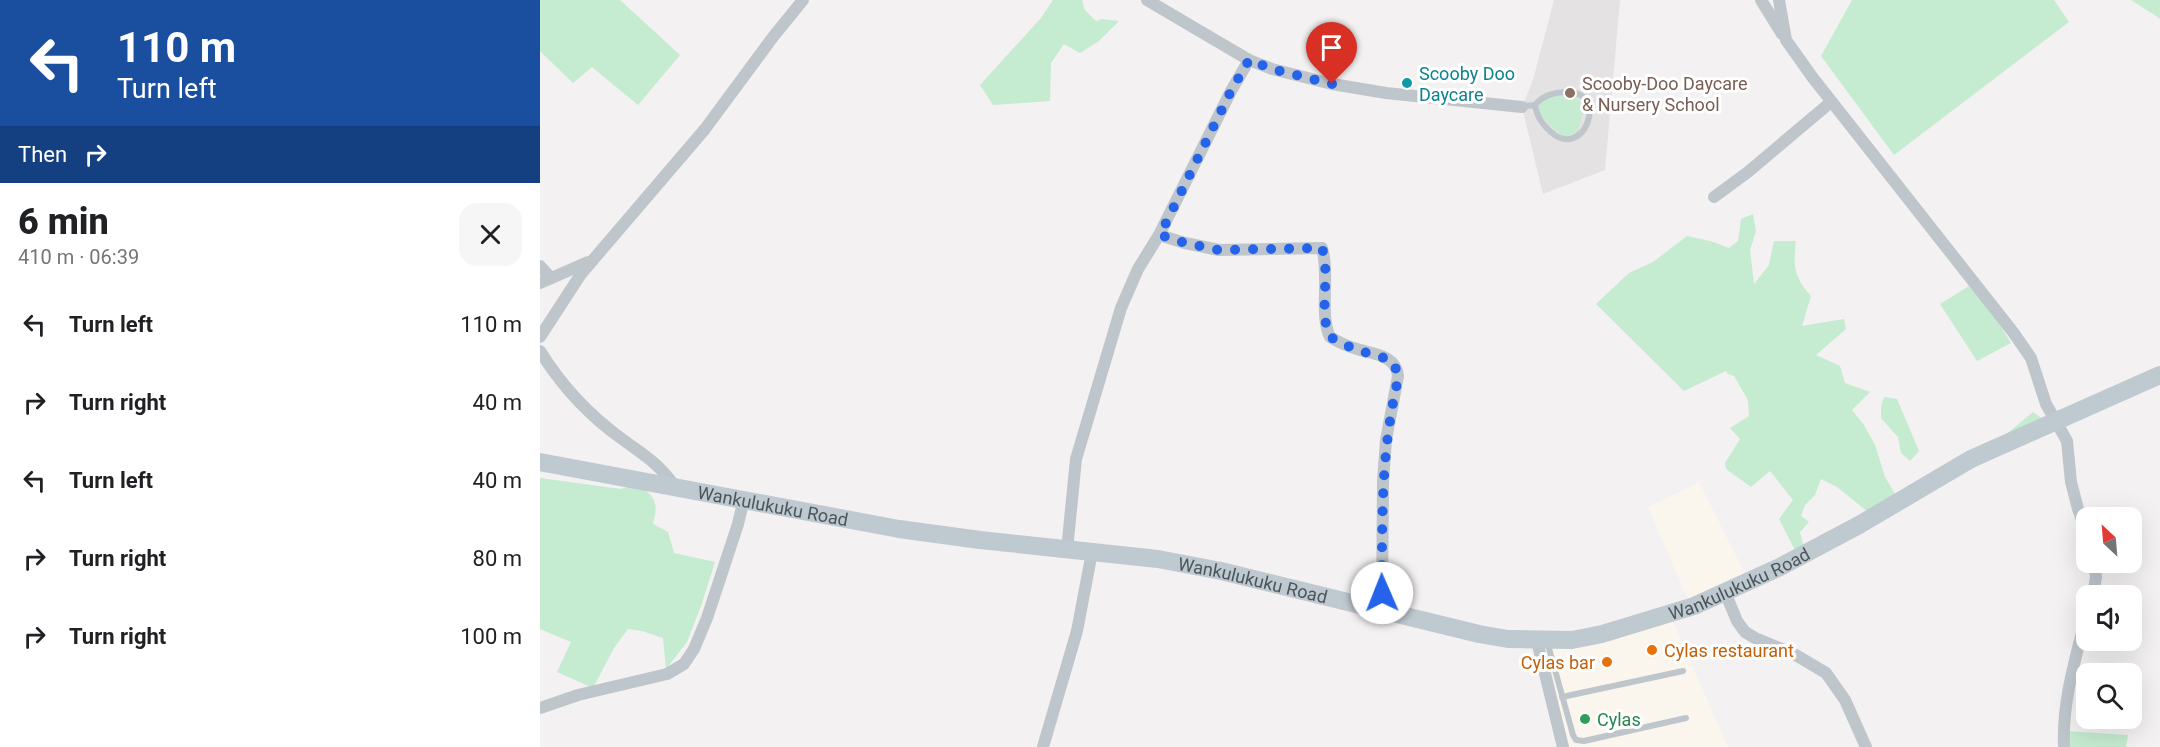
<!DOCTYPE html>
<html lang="en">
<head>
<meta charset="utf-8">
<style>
	body { margin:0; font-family:Roboto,sans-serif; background:#f6f6f6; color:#202124; height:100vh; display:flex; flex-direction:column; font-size:22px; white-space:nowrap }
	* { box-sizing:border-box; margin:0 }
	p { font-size:20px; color:#757577 }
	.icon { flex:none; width:33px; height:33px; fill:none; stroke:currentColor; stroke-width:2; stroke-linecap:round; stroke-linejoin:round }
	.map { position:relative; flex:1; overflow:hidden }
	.drawer { display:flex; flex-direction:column; background:#fff; width:540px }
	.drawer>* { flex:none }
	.guide { background:#1a4fa0; color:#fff; overflow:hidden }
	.needle { width:39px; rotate:334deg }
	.tools { position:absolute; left:1536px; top:507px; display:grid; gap:12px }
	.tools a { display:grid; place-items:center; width:66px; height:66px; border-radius:12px; background:#fff; box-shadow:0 6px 24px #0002; font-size:30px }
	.pin { position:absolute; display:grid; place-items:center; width:51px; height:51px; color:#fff; margin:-62px -26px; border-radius:50% 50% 50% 0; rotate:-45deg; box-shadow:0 0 6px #0007 }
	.pin .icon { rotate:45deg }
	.me { position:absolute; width:66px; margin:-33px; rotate:359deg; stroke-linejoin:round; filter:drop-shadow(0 0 4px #0008) }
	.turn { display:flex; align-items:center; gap:21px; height:126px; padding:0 18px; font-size:27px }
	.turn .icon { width:78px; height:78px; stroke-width:2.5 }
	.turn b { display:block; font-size:42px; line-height:51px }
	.then { display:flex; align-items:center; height:57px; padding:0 18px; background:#0003; gap:12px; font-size:22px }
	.round { display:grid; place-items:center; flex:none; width:63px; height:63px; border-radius:18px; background:#f6f6f6 }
	.summary { display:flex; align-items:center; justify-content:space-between; height:102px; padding:0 18px }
	h1 { font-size:36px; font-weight:800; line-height:45px }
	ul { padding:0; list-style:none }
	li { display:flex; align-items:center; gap:18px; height:78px; padding:0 18px }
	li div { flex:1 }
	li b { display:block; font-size:22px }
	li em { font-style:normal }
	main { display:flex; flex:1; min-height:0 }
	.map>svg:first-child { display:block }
	.commercial { fill:#fbf6ed }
	.education { fill:#e4e2e2 }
	.green { fill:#c5ebd0 }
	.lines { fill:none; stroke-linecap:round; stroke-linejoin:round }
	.service { stroke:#bec6cc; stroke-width:6 }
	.minor { stroke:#bec6cc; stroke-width:12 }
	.secondary { stroke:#bfc9d0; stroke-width:18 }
	.route { stroke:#2563eb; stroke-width:10; stroke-dasharray:0 18 }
	.culture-dot { fill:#0f9aa8; stroke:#fff; stroke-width:2 }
	.education-dot { fill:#8d6e63; stroke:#fff; stroke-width:2 }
	.food-dot { fill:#e8710a; stroke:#fff; stroke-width:2 }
	.leisure-dot { fill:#2e9e5b; stroke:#fff; stroke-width:2 }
	.labels { text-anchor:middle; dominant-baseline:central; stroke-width:6; stroke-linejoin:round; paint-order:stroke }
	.culture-label { font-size:18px; fill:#0d838f; stroke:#fff; text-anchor:start }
	.education-label { font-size:18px; fill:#785e54; stroke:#fff; text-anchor:start }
	.street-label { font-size:18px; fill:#4b555c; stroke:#fff }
	.food-label { font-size:18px; fill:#c56008; stroke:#fff; text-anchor:start }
	.leisure-label { font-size:18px; fill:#27864d; stroke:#fff; text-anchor:start }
</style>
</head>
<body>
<main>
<section class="drawer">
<div class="guide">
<div class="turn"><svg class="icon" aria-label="left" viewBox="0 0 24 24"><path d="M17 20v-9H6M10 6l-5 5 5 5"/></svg><div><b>110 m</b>Turn left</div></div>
<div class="then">Then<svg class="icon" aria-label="right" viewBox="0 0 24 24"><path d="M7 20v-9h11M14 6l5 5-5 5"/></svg></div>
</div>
<div class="summary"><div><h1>6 min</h1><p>410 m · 06:39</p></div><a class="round"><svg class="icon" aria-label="close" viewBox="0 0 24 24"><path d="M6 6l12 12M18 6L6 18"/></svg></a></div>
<ul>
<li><svg class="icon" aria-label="left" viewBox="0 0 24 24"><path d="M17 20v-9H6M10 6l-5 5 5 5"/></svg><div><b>Turn left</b></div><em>110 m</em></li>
<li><svg class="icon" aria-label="right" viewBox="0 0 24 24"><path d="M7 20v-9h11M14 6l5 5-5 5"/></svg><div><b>Turn right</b></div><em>40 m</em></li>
<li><svg class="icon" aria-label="left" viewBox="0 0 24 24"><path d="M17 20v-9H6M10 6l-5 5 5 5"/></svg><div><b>Turn left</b></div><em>40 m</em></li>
<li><svg class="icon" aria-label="right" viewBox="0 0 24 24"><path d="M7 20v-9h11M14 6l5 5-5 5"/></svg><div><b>Turn right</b></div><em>80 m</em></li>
<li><svg class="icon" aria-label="right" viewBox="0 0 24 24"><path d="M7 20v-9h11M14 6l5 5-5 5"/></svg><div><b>Turn right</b></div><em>100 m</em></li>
</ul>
</section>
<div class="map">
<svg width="1620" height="747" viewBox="0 0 1620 747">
	<rect width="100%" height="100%" fill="#f3f1f1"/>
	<!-- commercial -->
	<g class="commercial">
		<polygon points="1159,482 1206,576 1149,602 1108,507"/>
		<polygon points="1132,619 1188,747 1029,747 1006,648"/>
	</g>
	<!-- education -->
	<polygon class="education" points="1014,0 1080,0 1065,170 1003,194 982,107 993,80"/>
	<!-- green -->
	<g class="green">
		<polygon points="0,0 80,0 140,55 98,105 52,67 33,83 0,51"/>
		<polygon points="513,0 542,0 545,10 556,21 562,19 579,21 559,41 540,53 524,44 511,63 510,101 453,105 440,85 501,18"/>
		<polygon points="1312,0 1514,0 1529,22 1354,155 1281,56"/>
		<polygon points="1591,0 1620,0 1620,19 1619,18"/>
		<path d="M1026,95c10,1 14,5 18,13l-7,26 -12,3c-8,-6 -41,-28 -18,-39 5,-2 13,-2 19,-3z"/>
		<path d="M1213,214l3,17 -6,19 4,34 15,-19 5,-24h22c-3,26 -2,36 15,55l-9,30 42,-7 2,10 -30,26 24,11 5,17 25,9 -18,18 12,15 11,20 10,32 12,20 -29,15 -31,-25 -16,-8 -6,16 -10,10 -4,11 8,6 -9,10 4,16 -9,2 -16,-31 14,-19 -23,-29 -19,16 -25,-18 -1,-6 15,-24 -10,-11 19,-12 -1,-16 -14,-24 -6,-2 -2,-3 -42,20 -88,-87 33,-31 24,-11 34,-26 23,5 19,7 9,-7 3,-22z"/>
		<polygon points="1429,286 1452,312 1471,343 1437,361 1400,304"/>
		<polygon points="1344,397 1357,399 1379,451 1370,461 1361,453 1358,437 1341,418 1341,406"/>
		<polygon points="1493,412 1503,419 1464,436"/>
		<path d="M0,478l81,11c13,-6 31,0 34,15 2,6 -1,14 -2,20l15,8 6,21 41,9 -14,44 -14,36 -21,27 -3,-31 -21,-7 -14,-2 -14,19 -21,40 -36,-16 14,-30 -31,-13z"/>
		<polygon points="1527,731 1588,735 1586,747 1528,747"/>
	</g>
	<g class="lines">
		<!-- service -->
		<g class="service">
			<path d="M985,106l10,-1c2,12 7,19 16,27 32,29 59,-39 17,-40 -14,0 -25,3 -33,13"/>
			<polyline points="1007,641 1033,735 1036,740 1044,741 1146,718"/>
			<polyline points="1022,697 1143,671"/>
		</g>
		<!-- minor -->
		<g class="minor">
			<polyline points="607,0 709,60 732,69 792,84 846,93 982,107"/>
			<polyline points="1221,0 1242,34"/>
			<polyline points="1239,0 1246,40 1273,78 1473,332 1491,358 1506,404 1527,441 1531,482 1538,509 1546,531"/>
			<polyline points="1174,197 1208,172 1291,102"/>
			<path d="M619,235l26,8 34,7 103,-2c8,27 -3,67 8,89 8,5 17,9 27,12 16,5 39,6 41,27l-12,64 -3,41 -1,130"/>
			<polyline points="0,266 11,278"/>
			<polyline points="0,283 48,262"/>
			<polyline points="0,337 41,274 165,129 233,37 263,0"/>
			<path d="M0,351c21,34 50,65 82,88 26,19 36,24 55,50"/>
			<polyline points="527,550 536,459 581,308 598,269 619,235 691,91 709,60"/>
			<polyline points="1185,592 1197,621 1205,632 1215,638 1254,654 1286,673 1305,700 1326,747"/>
			<polyline points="1553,596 1556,577 1554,562"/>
			<polyline points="997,641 1023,747"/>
			<polyline points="0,708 38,695 127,674 144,664 154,649 167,618 198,524 204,499"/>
			<polyline points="503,747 537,631 552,552"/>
			<path d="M1524,747c-2,-44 11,-87 22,-130"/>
		</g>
		<!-- secondary -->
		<path class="secondary" id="s1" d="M0,462l359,67 81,11 178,19 63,12 258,63 29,5 64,1 30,-6 92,-28 86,-39 79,-42 112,-66 189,-84"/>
	</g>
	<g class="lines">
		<!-- route -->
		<path class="route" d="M792,84l-60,-15 -23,-9 -18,31 -71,144 25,8 33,7 104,-2c9,27 -4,64 8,89l24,12 37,11c12,15 3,32 1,49 -11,61 -10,123 -10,184"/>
	</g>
	<!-- markers -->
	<circle class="culture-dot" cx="867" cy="83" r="6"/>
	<circle class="education-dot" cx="1030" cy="93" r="6"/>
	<g class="food-dot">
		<circle cx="1112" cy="650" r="6"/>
		<circle cx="1067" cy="662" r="6"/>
	</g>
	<circle class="leisure-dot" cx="1045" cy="719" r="6"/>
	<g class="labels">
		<!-- culture labels -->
		<g class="culture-label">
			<text x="879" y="73">Scooby Doo<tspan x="879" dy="21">Daycare</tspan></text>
		</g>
		<!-- education labels -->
		<g class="education-label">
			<text x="1042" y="83">Scooby-Doo Daycare<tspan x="1042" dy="21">&amp; Nursery School</tspan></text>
		</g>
		<!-- street labels -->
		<g class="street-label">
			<text stroke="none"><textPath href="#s1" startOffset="237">Wankulukuku Road</textPath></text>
			<text stroke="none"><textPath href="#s1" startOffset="723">Wankulukuku Road</textPath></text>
			<text stroke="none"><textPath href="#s1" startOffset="1226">Wankulukuku Road</textPath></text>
		</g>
		<!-- food labels -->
		<g class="food-label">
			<text x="1124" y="650">Cylas restaurant</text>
			<text x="1055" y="662" text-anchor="end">Cylas bar</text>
		</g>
		<!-- leisure labels -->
		<g class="leisure-label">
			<text x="1057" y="719">Cylas</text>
		</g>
	</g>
</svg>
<div class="tools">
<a><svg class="needle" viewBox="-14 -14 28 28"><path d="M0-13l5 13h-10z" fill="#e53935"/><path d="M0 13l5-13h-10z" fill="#757577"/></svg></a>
<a><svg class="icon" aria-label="sound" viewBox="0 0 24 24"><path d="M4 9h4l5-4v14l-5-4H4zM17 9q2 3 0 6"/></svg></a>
<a><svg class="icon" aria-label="search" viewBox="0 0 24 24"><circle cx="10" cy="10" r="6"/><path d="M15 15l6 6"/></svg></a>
</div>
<div class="pin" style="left:792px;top:84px;background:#d93025"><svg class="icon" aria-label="arrive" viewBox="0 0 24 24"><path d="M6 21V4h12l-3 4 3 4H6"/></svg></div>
<svg class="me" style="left:842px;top:593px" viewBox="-20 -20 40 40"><circle r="19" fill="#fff"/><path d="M0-13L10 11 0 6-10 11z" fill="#2563eb"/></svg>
</div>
</main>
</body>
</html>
